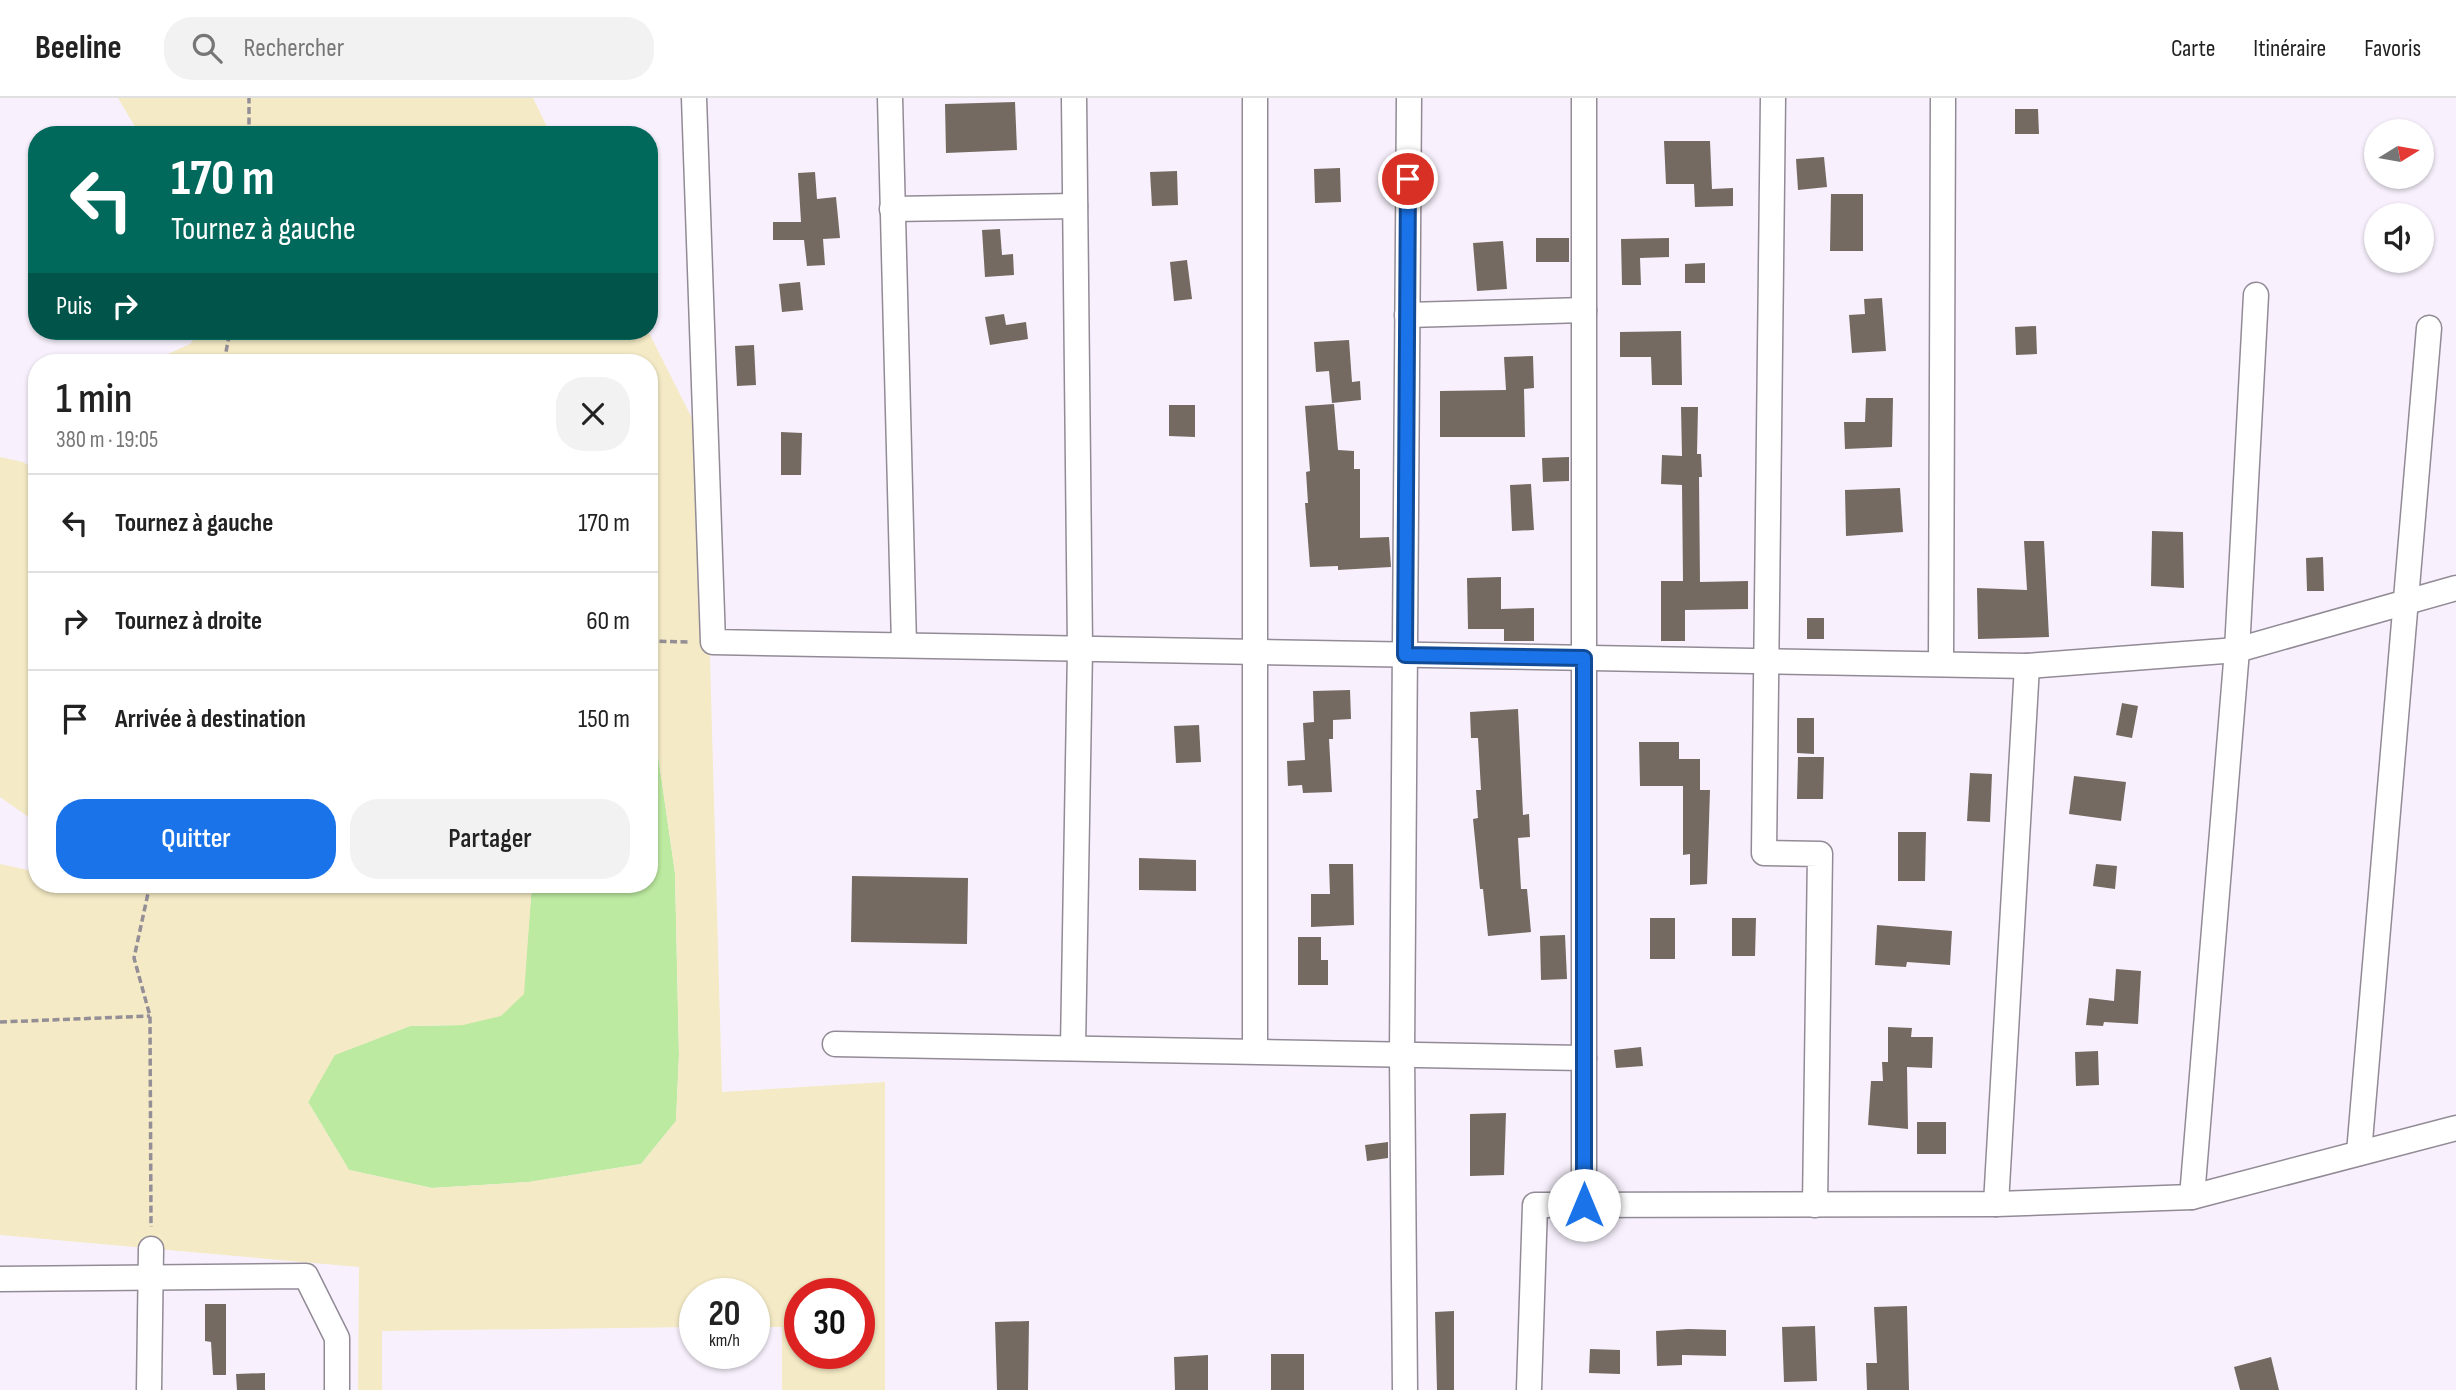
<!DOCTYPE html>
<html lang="fr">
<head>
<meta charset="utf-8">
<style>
	body { margin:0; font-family:"Sofia Sans Condensed",sans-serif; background:#f2f2f2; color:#222; height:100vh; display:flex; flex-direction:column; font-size:26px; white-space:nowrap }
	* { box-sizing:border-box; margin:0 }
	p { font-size:23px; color:#767676 }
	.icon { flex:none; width:38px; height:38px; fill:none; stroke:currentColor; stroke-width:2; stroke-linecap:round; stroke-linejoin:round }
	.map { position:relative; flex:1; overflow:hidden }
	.panel { position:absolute; left:28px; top:256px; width:630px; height:539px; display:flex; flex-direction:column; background:#fff; border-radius:28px; box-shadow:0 2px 5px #0004 }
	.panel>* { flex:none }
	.top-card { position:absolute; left:28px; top:28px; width:630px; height:214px; border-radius:28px; box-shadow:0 2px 5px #0004; background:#00695c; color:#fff; overflow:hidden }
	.needle { width:46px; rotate:79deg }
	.fabs { position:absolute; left:2364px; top:21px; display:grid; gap:14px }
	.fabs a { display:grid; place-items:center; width:70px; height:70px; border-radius:50%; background:#fff; box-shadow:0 2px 5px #0004; font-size:35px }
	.speed { position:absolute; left:679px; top:1180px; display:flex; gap:14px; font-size:35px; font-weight:700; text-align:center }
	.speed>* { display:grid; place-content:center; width:91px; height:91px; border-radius:50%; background:#fff; box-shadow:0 2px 5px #0004; line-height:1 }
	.speed small { font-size:18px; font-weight:400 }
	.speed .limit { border:10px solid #d22; background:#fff; color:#111 }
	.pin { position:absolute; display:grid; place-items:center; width:60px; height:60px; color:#fff; margin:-30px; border:4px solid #fff; border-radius:50%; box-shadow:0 2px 7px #0007 }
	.me { position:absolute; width:77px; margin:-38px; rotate:0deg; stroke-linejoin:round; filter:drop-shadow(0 0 5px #0008) }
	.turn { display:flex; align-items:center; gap:24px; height:147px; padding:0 28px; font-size:32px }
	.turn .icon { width:91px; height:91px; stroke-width:2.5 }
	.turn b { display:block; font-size:49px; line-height:60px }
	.then { display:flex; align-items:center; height:66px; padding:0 28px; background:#0003; gap:14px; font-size:26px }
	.round { display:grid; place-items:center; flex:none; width:74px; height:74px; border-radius:28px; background:#f2f2f2 }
	.summary { display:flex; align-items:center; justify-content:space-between; height:119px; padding:0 28px }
	h1 { font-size:42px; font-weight:600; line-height:52px }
	.action { display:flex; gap:14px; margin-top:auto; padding:14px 28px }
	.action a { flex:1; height:80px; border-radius:28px; background:#1a73e8; color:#fff; font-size:28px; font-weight:600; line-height:80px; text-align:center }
	.action a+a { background:#f2f2f2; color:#222 }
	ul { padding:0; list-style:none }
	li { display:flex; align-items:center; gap:21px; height:98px; padding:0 28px; border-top:2px solid #e0e0e0 }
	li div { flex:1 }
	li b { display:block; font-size:26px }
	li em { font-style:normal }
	header { display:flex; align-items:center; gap:42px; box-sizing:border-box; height:98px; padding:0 35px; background:#fff; border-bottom:2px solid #e0e0e0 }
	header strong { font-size:33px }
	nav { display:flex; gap:38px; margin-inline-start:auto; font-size:24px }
	.search { width:490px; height:63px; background:#f2f2f2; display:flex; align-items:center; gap:18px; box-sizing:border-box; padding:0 24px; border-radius:28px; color:#767676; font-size:26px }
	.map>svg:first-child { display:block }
	.green { fill:#bceaa0 }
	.sand { fill:#f4eac5; fill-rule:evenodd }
	.building { fill:#746a61 }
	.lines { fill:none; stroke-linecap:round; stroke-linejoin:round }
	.street-casing { stroke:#928b96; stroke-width:27 }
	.path { stroke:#948f96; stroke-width:3.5; stroke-dasharray:7 3.5; stroke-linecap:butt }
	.street { stroke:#fff; stroke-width:24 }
	.route-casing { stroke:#114b97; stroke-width:18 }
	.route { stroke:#1a73e8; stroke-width:12 }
</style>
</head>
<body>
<header>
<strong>Beeline</strong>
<div class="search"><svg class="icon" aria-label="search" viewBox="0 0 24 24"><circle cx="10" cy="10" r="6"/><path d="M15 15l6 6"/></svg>Rechercher</div>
<nav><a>Carte</a><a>Itinéraire</a><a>Favoris</a></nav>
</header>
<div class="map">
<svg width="2456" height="1292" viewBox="0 0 2456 1292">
	<rect width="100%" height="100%" fill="#f8f1fd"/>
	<!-- green -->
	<polygon class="green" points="649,638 656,643 675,775 679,957 676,1023 641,1066 529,1084 432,1090 349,1072 308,1004 334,957 410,928 463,927 523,896 532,786 649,786"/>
	<!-- sand -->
	<g class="sand">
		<polygon points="118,0 533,0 551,37 140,37"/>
		<path d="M201,233h447l56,111 18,650 163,-10v308h-103v-63h-28v-34h-59v34l-313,4v59h-24l1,-123 -359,-32v-371l37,8v12h495l-8,110 -23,22 -38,9 -53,1 -75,29 -27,47 41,68 83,18 97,-6 112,-18 35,-43 3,-66 -4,-182 -19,-132 -7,-5v-374h-499l40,-18zM800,1195h59v60h-59z"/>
		<polygon points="0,359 23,364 37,373 37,725 0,699"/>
	</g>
	<!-- building -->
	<g class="building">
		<polygon points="1015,4 1017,52 946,55 945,6"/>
		<polygon points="2015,11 2038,11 2039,36 2015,36"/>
		<polygon points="1664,43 1710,43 1712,91 1733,90 1733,108 1695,109 1694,86 1666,86"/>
		<polygon points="1824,59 1827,89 1798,92 1796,61"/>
		<polygon points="1340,70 1341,104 1315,105 1314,71"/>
		<polygon points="1177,73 1178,107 1152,108 1150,74"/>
		<polygon points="815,74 817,101 836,99 840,140 823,141 825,167 807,168 804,142 773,142 773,124 801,124 798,75"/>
		<polygon points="1831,96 1863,96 1863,153 1830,153"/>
		<polygon points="1000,131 1002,157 1013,156 1014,177 985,179 982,132"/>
		<rect x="1536" y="140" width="33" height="24"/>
		<polygon points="1669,140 1669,159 1640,160 1641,187 1622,187 1621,141"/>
		<polygon points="1503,143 1507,191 1477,193 1473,145"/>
		<polygon points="1187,162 1192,201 1174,203 1170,164"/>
		<polygon points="1705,165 1705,185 1685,185 1685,166"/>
		<polygon points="800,184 803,212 782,214 779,186"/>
		<polygon points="1882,200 1886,253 1852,255 1849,217 1865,216 1864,201"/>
		<polygon points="1004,216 1006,227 1026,224 1028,241 990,247 985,219"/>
		<polygon points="2036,228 2037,256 2016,257 2015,229"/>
		<polygon points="1681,233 1682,287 1652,287 1651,259 1620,259 1620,234"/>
		<polygon points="1349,242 1352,284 1360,283 1361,302 1332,305 1329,273 1316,274 1314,244"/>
		<polygon points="754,247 756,287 737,288 735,248"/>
		<polygon points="1533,258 1534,290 1524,291 1525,339 1440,339 1440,293 1506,292 1504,259"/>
		<polygon points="1866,300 1893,300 1892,349 1845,351 1844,324 1865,324"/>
		<polygon points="1334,306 1338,352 1354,353 1354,371 1360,371 1360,440 1389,439 1391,469 1338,472 1338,468 1310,469 1305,405 1308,405 1306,374 1310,373 1305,308"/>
		<polygon points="1169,307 1195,307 1195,339 1169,338"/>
		<polygon points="1681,309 1698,309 1697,356 1701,356 1702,379 1699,379 1700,484 1748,483 1748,511 1685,512 1685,543 1661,543 1661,483 1683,483 1682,387 1661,386 1662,357 1682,358"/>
		<polygon points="781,334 802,335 801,377 781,377"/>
		<polygon points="1569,359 1569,383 1543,384 1542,360"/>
		<polygon points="1531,386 1534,432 1512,433 1510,387"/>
		<polygon points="1900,390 1903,434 1846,438 1845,392"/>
		<polygon points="2152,433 2183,434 2184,490 2151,488"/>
		<polygon points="2024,443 2044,443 2049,539 1978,541 1977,490 2027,492"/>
		<polygon points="2323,459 2324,493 2307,493 2306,460"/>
		<polygon points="1501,479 1501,511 1534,510 1534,543 1504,543 1504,531 1468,531 1467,480"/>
		<rect x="1807" y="520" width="17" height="21"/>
		<polygon points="1350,592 1351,621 1333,622 1333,641 1329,641 1332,694 1303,695 1302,687 1288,688 1287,663 1305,662 1303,625 1314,624 1313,593"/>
		<polygon points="2122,605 2138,608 2132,640 2116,637"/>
		<polygon points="1518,611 1523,717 1529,716 1530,739 1518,740 1521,791 1527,791 1531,834 1488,838 1483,791 1480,791 1473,721 1478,720 1476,692 1481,692 1478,640 1471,640 1470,614"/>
		<polygon points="1797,620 1814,620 1814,656 1797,655"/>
		<polygon points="1199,627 1201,664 1176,665 1174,628"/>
		<polygon points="1639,644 1679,644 1679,661 1700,661 1700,692 1710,692 1707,786 1690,787 1690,756 1683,757 1683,688 1640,688"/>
		<polygon points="1798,659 1824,659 1823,701 1797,701"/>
		<polygon points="1970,675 1992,676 1990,724 1967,723"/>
		<polygon points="2074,678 2126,684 2121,723 2069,716"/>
		<polygon points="1898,734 1926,734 1925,783 1898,783"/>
		<polygon points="1139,760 1196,762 1196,793 1139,792"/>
		<polygon points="1329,766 1353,766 1354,827 1311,829 1311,796 1330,796"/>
		<polygon points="2096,766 2117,768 2115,791 2093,788"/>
		<polygon points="852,778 968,780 967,846 851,844"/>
		<rect x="1650" y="820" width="25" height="41"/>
		<polygon points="1732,820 1756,820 1755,858 1732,858"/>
		<polygon points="1877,827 1952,833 1950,867 1907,864 1906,869 1875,867"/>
		<polygon points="1565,837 1567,881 1541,882 1540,838"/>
		<polygon points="1298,839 1321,839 1321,862 1328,862 1328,887 1298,887"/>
		<polygon points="2116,871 2141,873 2138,926 2104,924 2103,928 2086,927 2089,900 2114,903"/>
		<polygon points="1888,929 1912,930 1911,939 1933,939 1932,970 1907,969 1908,1031 1868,1027 1871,983 1883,983 1882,964 1888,964"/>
		<polygon points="1641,949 1643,968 1616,970 1614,952"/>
		<polygon points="2098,953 2099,987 2076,988 2075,954"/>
		<polygon points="1506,1015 1504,1077 1470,1078 1470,1016"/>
		<rect x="1917" y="1024" width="29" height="32"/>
		<polygon points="1388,1044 1388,1060 1367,1063 1365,1047"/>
		<polygon points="205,1206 226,1206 226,1277 213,1277 211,1244 205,1243"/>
		<polygon points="1907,1208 1909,1292 1867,1292 1866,1265 1877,1265 1874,1209"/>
		<polygon points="1454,1213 1454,1292 1437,1292 1435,1214"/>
		<polygon points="1029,1223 1028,1292 997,1292 995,1224"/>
		<polygon points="1815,1228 1817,1283 1784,1284 1782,1229"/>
		<polygon points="1688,1231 1726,1232 1726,1258 1682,1257 1682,1267 1657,1268 1656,1233"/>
		<polygon points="1590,1251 1620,1252 1620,1276 1589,1275"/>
		<rect x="1271" y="1256" width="33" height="36"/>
		<polygon points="1208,1257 1208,1292 1175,1292 1174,1259"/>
		<polygon points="2271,1259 2279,1292 2240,1292 2234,1269"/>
		<polygon points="265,1275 265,1292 237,1292 236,1276"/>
	</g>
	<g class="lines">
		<defs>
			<g id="street">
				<polyline points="694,0 713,544 2027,568 2237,552 2456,490"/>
				<polyline points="890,0 904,547"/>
				<polyline points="1255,0 1255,953"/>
				<polyline points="1773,0 1764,755 1820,756 1815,1107"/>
				<polyline points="892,111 1075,108"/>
				<polyline points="1407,217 1584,212"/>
				<polyline points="1941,566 1943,0"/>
				<polyline points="835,946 1584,960"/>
				<polyline points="1073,950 1080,551 1074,0"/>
				<polyline points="2359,1055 2429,230"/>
				<polyline points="2192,1099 2237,552 2256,197"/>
				<polyline points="1996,1106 2027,568"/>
				<polyline points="1584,1107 1584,0"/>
				<polyline points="0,1181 306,1178 337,1240 337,1292"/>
				<polyline points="149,1292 151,1151"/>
				<polyline points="1405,1292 1402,956 1409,0"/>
				<polyline points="1529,1292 1535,1107 1996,1106 2192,1099 2456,1030"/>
			</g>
		</defs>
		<!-- street casing -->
		<use href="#street" class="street-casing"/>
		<!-- path -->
		<g class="path">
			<polyline points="249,37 249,0"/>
			<polyline points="224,264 230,233"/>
			<polyline points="649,543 690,544"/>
			<polyline points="150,786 134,860 150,918 151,1129"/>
			<polyline points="0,924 150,918"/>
		</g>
		<!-- street -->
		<use href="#street" class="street"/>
	</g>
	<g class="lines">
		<defs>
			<polyline id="route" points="1408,81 1405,557 1584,560 1584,1107"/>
		</defs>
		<!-- route casing -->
		<use href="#route" class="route-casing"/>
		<!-- route -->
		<use href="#route" class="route"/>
	</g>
</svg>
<div class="fabs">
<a><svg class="needle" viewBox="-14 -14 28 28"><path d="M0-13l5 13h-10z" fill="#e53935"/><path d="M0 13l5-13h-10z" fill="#767676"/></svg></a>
<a><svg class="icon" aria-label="sound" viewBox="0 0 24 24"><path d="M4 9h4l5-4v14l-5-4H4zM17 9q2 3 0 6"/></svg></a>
</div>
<div class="speed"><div>20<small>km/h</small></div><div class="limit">30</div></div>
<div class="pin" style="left:1408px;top:81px;background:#d93025"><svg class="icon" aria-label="arrive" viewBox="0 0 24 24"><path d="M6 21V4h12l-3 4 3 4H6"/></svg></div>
<svg class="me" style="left:1584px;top:1107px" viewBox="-20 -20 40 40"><circle r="19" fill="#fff"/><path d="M0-13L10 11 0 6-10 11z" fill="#1a73e8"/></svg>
<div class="top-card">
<div class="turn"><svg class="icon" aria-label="left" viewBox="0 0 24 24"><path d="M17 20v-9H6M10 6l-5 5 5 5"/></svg><div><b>170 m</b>Tournez à gauche</div></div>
<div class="then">Puis<svg class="icon" aria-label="right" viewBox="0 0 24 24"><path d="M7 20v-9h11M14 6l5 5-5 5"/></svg></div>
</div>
<section class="panel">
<div class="summary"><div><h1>1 min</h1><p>380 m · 19:05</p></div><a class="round"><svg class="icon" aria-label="close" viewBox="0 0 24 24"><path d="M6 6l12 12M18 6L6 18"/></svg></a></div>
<ul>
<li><svg class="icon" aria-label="left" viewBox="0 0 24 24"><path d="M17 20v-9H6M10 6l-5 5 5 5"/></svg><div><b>Tournez à gauche</b></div><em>170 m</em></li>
<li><svg class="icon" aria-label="right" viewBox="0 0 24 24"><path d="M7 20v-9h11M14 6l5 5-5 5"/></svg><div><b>Tournez à droite</b></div><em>60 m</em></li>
<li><svg class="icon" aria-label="arrive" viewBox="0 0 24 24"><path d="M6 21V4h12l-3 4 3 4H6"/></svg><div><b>Arrivée à destination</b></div><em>150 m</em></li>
</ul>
<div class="action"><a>Quitter</a><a>Partager</a></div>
</section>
</div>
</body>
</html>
